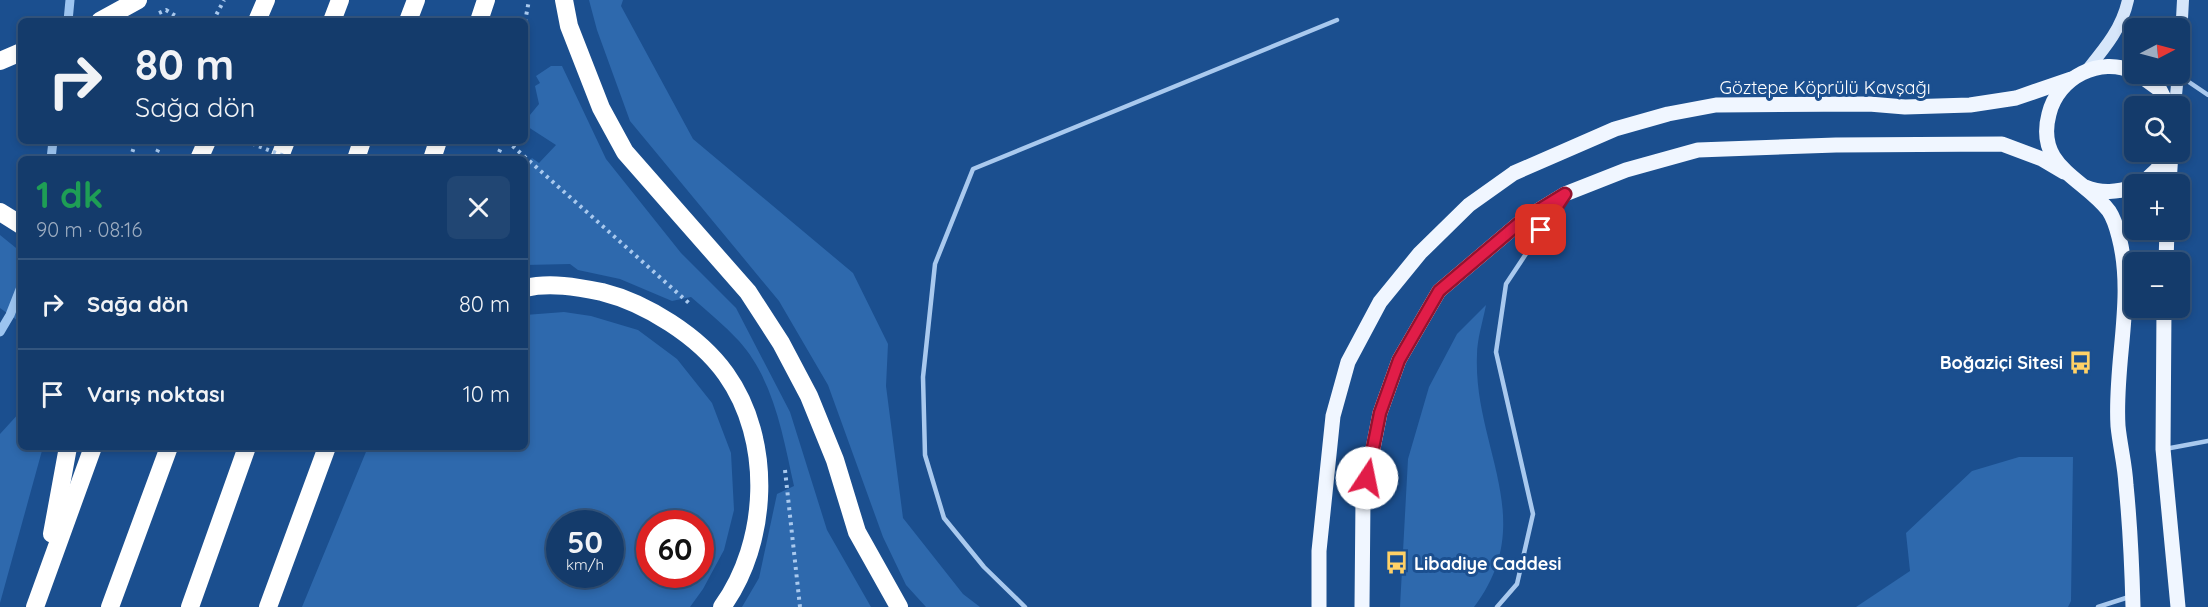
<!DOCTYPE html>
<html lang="tr">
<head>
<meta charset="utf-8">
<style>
	body { margin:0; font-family:Quicksand,sans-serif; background:#214673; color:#f1f3f6; height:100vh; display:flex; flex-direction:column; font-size:22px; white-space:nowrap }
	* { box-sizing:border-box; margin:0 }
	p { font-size:20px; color:#9dadc1 }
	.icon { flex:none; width:33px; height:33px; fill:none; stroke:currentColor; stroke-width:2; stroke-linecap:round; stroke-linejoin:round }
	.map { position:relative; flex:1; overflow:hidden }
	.sheet { position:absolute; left:18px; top:156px; width:510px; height:294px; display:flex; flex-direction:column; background:#143b6b; border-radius:9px; box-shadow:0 3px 9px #0003,0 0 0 2px #33557e }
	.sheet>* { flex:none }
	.hud { position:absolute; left:18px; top:18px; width:510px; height:126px; border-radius:9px; box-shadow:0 3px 9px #0003,0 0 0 2px #33557e; background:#143b6b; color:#f1f3f6; overflow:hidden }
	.needle { width:39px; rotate:84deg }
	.fabs { position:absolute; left:2124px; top:18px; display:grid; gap:12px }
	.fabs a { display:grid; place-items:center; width:66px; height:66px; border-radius:9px; background:#143b6b; box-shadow:0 3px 9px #0003,0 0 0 2px #33557e; font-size:30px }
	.speed { position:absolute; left:546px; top:510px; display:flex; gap:12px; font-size:30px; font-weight:700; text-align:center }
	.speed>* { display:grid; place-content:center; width:78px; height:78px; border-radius:50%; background:#143b6b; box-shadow:0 3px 9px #0003,0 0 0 2px #33557e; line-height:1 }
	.speed small { font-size:15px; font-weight:400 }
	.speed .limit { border:9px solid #d22; background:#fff; color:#111 }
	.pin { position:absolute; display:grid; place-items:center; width:51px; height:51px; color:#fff; margin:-26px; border-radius:12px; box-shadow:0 3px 9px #0006 }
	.me { position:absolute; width:66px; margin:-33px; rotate:11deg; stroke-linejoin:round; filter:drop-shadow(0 0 4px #0008) }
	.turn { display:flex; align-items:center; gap:21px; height:126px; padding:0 18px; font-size:27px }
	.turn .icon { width:78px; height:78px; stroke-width:2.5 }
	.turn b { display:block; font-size:42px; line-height:51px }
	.round { display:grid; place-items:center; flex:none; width:63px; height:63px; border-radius:9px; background:#214673 }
	.head { display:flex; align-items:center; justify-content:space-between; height:102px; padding:0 18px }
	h1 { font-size:36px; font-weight:700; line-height:45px; color:#1e9e55 }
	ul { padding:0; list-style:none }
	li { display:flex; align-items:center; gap:18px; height:90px; padding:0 18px; border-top:2px solid #33557e }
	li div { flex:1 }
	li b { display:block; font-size:22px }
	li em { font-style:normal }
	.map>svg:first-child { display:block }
	.green { fill:#2e69ad; fill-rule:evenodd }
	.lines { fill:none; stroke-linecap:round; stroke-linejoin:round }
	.stream { stroke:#9cc4f0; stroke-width:9 }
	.path { stroke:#a9c9ee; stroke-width:4; stroke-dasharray:3 4.5; stroke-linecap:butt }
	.lane { stroke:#a9c9ee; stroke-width:4.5 }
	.secondary { stroke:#d6e6fa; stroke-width:12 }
	.primary { stroke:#f0f6ff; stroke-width:15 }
	.highway { stroke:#fff; stroke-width:18 }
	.path-bridge { stroke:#a9c9ee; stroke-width:4; stroke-dasharray:3 4.5; stroke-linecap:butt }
	.route-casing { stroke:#92132f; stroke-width:15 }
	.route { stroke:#e11d48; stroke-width:10 }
	.labels { text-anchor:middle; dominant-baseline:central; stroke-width:6; stroke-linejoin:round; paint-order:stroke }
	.street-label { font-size:18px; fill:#fff; stroke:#1b4f8f }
	.poi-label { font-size:18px; font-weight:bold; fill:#fff; stroke:#1b4f8f; text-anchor:end }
</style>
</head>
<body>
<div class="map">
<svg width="2208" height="607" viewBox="0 0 2208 607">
	<rect width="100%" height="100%" fill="#1b4f8f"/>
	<!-- green -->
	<g class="green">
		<polygon points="589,0 623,0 621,6 693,139 853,273 888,344 886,386 903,518 963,594 980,607 926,607 906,585 883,537 828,385 779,301 630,121 597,30"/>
		<path d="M551,66h11l44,93 75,94 55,55 54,104 37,118 44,77h-129l17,-29 18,-84 17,-8c-11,-50 -20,-106 -55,-145 -15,-16 -32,-30 -48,-44l-19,4 -52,-22 -42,-9 -8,-6 -45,1v-99l7,-8 7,5 17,-18 -31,-20v-4l14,-17 -4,-18 5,-3 -4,-7z"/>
		<polygon points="0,235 21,252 21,323 0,308"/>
		<path d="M1486,305c-3,16 -9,34 -9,50 -4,92 63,165 -3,252h-74l8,-148 21,-72 28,-53z"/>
		<path d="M564,312l27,4 47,14 39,29 35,44 19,50 3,57 -10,40 -21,39 -13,18h-388l66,-160h157v-132zM560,524h50v50h-50zM650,524h50v50h-50z"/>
		<polygon points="21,411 21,447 43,447 0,603 0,434"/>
		<polygon points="2019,457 2073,457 2071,601 2068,607 1856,607 1910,571 1906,533 1972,471"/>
	</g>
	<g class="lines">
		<!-- stream -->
		<g class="stream">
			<polyline points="68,21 70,0"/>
			<polyline points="51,159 53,141"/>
			<polyline points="0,332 10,315 21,287"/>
		</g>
		<!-- path -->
		<g class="path">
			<polyline points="159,13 166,10 184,21"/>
			<polyline points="213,21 224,0"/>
			<polyline points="525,22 529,0"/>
			<polyline points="507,141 690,304"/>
			<polyline points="130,159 136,141"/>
			<polyline points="154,159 162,141"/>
			<polyline points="496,159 504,141"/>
			<polyline points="785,470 800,607"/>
		</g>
		<!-- lane -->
		<g class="lane">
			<polyline points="2180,76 2208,95"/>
			<polyline points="2165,449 2208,441"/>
			<polyline points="1025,607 984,567 944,518 925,455 923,377 935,264 973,169 1337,20"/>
			<polyline points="1497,607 1517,584 1533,514 1496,352 1506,284 1559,204"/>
			<polyline points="2098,607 2129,597"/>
		</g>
		<!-- secondary -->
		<g class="secondary">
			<polyline points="2180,56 2183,0"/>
			<path d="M2087,70c18,-22 35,-42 41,-70"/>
			<polyline points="2175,106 2178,74"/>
		</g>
		<!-- primary -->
		<g class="primary">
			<polyline points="2138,74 2160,90 2168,106"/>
			<path d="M2139,184c14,-8 23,-18 29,-32"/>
			<polyline points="2169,184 2171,152"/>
			<path d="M2085,187c17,7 32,5 49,0"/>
			<polyline points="2166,262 2167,230"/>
			<polyline points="2164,308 2163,449 2178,607"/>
			<polyline points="1319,607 1319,551 1333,416 1348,362 1380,302 1420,253 1469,205 1514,173 1615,129 1668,114 1716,105 1869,104 1905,107 1970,105 2016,98 2071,79"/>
			<polyline points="1362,607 1363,499 1380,413 1399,360 1439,291 1524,219 1565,194 1626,170 1698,150 1836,145 2002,144 2042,159 2064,172"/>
			<path d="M2133,607c-1,-40 -3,-82 -7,-122 -1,-20 -6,-39 -8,-59 -4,-63 17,-128 1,-189 -2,-8 -6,-20 -10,-26 -25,-33 -74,-44 -60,-97 9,-37 51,-58 85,-42"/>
		</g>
		<!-- highway -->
		<g class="highway">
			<polyline points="564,0 569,26 601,108 625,152 748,292 781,343 809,396 835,460 857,532 899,607"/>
			<polyline points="100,21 138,0"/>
			<polyline points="257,21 266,0"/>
			<polyline points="332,21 340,0"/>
			<polyline points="408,21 416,0"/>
			<polyline points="479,21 486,0"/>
			<polyline points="0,61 21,52"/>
			<polyline points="199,159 207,141"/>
			<polyline points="279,159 286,141"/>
			<polyline points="356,159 362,141"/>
			<polyline points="432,159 438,141"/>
			<polyline points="0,212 21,225"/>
			<path d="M525,288c25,-6 52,-1 77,4 44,11 97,44 124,82 47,66 43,168 -4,233"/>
			<polyline points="52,534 68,447"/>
			<polyline points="35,607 93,447"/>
			<polyline points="110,607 169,447"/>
			<polyline points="190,607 247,447"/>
			<polyline points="268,607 327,447"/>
		</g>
		<!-- path-bridge -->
		<polyline class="path-bridge" points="245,141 292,159"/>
	</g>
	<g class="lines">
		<defs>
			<polyline id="route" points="1367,478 1380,413 1399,360 1439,291 1524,219 1565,194 1541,230"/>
		</defs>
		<!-- route casing -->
		<use href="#route" class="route-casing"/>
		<!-- route -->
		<use href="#route" class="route"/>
	</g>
	<!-- icons -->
	<defs>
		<symbol id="bus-bare" viewBox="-9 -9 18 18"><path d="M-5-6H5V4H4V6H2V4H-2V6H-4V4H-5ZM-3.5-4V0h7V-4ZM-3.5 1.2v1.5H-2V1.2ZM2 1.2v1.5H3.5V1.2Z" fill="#ffd166" stroke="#1b4f8f" stroke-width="2.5" paint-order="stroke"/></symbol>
	</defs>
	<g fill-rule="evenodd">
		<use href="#bus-bare" x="2064" y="346" width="33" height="33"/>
		<use href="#bus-bare" x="1380" y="546" width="33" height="33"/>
	</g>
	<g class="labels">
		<!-- street labels -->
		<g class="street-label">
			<text x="1825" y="87">Göztepe Köprülü Kavşağı</text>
		</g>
		<!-- poi labels -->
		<g class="poi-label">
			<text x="2063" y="362">Boğaziçi Sitesi</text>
			<text x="1414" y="563" text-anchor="start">Libadiye Caddesi</text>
		</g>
	</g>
</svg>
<div class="fabs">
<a><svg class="needle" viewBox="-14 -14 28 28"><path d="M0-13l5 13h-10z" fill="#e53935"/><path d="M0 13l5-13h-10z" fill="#9dadc1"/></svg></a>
<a><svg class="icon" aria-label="search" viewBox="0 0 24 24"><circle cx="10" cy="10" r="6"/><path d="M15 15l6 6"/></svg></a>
<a>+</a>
<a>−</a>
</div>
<div class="speed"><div>50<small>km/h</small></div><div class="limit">60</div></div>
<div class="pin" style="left:1541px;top:230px;background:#d93025"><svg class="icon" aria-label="arrive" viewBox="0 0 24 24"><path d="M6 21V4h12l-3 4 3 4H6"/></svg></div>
<svg class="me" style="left:1367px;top:478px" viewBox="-20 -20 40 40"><circle r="19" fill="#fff"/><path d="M0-13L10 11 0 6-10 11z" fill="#e11d48"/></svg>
<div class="hud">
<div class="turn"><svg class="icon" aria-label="right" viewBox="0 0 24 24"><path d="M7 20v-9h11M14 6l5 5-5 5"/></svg><div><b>80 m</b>Sağa dön</div></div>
</div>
<section class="sheet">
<div class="head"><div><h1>1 dk</h1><p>90 m · 08:16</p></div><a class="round"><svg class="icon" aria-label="close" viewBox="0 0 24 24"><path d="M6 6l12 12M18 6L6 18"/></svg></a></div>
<ul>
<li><svg class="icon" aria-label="right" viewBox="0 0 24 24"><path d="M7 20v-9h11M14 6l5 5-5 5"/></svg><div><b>Sağa dön</b></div><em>80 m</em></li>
<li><svg class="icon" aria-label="arrive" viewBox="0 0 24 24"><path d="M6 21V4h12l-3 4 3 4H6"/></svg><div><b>Varış noktası</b></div><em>10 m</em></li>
</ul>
</section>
</div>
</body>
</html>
